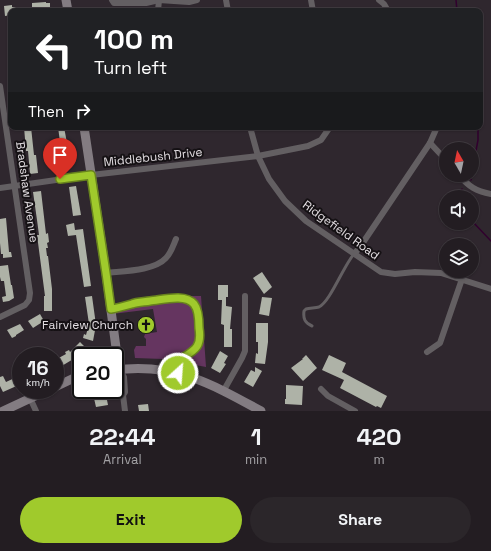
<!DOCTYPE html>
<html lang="en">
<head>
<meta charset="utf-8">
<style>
	body { margin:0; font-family:"Space Grotesk",sans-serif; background:#2b262a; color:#f1f3f6; height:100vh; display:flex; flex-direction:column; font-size:15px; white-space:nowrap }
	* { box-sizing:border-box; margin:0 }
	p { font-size:13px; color:#a3a2a5 }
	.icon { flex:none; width:22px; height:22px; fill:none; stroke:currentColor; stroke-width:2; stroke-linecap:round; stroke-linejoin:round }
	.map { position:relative; height:411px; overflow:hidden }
	.details { display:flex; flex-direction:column; background:#231d22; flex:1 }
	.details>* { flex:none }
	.top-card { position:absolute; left:8px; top:8px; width:475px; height:122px; border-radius:8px; box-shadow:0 1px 3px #0004,0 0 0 1px #403b40; background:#202124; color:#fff; overflow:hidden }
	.needle { width:26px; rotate:351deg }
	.controls { position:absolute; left:439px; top:142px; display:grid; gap:8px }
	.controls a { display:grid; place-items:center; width:40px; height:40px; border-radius:50%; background:#231d22; box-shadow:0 1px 3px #0004,0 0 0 1px #403b40; font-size:20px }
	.speed { position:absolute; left:12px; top:347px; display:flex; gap:8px; font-size:20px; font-weight:700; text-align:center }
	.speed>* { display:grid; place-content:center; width:52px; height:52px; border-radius:50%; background:#231d22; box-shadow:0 1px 3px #0004,0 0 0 1px #403b40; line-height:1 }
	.speed small { font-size:10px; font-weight:400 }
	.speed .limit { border:2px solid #111; border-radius:6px; background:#fff; color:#111 }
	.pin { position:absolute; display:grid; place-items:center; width:34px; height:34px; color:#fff; margin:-41px -17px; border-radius:50% 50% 50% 0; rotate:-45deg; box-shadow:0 0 4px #0007 }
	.pin .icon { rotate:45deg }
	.me { position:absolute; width:44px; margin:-22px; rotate:26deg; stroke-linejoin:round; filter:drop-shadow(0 0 3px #0008) }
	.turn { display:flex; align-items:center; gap:14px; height:84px; padding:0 20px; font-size:18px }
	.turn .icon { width:52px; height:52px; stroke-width:2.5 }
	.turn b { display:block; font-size:28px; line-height:34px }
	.then { display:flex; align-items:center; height:38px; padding:0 20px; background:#0003; gap:8px; font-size:15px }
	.eta { display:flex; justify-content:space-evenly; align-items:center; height:68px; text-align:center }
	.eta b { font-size:24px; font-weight:700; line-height:28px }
	.button { display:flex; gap:8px; margin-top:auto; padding:8px 20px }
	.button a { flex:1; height:46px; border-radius:24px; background:#a0ca2c; color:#111; font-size:16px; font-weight:700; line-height:46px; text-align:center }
	.button a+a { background:#2b262a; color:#f1f3f6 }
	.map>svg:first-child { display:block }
	.green { fill:#653560 }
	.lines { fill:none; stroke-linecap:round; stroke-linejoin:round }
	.stream { stroke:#31002e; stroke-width:1.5 }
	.building { fill:#aeb2a7 }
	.lane { stroke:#635f62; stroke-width:3 }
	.street { stroke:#635f62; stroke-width:6 }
	.secondary { stroke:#837c82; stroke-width:9 }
	.route-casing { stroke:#68831d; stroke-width:10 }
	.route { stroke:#a0ca2c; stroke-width:7 }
	.labels { text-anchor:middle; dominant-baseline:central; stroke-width:4; stroke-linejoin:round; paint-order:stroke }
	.street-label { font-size:12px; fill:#e3dee2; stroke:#151114 }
	.poi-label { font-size:12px; fill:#e3dee2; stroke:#151114; text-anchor:end }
</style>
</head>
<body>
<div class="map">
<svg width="491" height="411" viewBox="0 0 491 411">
	<rect width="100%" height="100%" fill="#2f272e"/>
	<!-- green -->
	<polygon class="green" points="188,296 201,296 206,367 163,359 135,358 134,350 136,346 146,346 146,339 144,337 145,334 157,332 153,309 112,314 111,305"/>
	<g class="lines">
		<!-- stream -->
		<g class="stream">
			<polyline points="456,0 457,11"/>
			<polyline points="472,172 478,140 478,127"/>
			<polyline points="471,180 471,175"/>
			<polyline points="462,189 461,191 462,197"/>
			<polyline points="472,221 491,241"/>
		</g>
	</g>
	<!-- building -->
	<g class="building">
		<polygon points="46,2 46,3 50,3 50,10 46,10 46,11 32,11 32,3"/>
		<polygon points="12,5 12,7 23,7 24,11 11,11 11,15 5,16 4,6"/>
		<polygon points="24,127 31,127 34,155 36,155 38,173 30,174 28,151 26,151"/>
		<polygon points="58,127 64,127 71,164 63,165"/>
		<polygon points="76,186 81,215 73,216 69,187"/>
		<polygon points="41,191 46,234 48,233 49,242 47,243 48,248 46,248 47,256 48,256 52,289 52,311 44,311 44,296 45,296 37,235 39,235 37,220 33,192"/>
		<polygon points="6,218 9,252 11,252 12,257 3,258 3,254 1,254 0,243 0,219"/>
		<polygon points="74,223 75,230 83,229 91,286 84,287 76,235 68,236 66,225"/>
		<polygon points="8,265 11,285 12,285 14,298 9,301 3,302 2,297 6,296 4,281 1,281 0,277 0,266"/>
		<polygon points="262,272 272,287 264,294 253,278"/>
		<polygon points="218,285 228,285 228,297 226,297 226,306 232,307 230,329 232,329 232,347 224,347 224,325 221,324 222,300 218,300"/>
		<polygon points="92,296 96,325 93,341 83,338 84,334 86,335 89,324 85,297"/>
		<polygon points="262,297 272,298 269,316 259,314"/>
		<polygon points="40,314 44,321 33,328 28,321"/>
		<polygon points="146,318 152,318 153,327 140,329 139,323 147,322"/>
		<polygon points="256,323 268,323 268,342 265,364 255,363 256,353 258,354 258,342 256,342"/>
		<polygon points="20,324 24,330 16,335 16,336 12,338 7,330"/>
		<polygon points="80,342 86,348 75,358 55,370 55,360 66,354 65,352 69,350 70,352"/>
		<polygon points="220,351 228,356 224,363 226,364 220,373 211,368"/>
		<polygon points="306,355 317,368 303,381 291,368 303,359 302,359"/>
		<polygon points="329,355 346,363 342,372 387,396 381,408 377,406 376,407 340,388 344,380 322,370"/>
		<polygon points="255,367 262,371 253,387 244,382 251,370 255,372"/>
		<polygon points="21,375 21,384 3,392 0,386 0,377 3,376 6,382"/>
		<polygon points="286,385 303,386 302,405 285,404 285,399 286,399"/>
		<polygon points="102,391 104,400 107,400 108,405 96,407 93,394"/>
		<polygon points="148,404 149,411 139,411 138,405"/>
	</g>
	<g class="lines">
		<!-- lane -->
		<g class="lane">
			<path d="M111,309c7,-1 14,-4 21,-5 7,-2 14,-2 21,-3 12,-2 33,-7 41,3 5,6 5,17 5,24 3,19 -4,22 -18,31l-3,14"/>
			<path d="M312,326c-7,-3 -9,-7 -8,-15l2,-2c4,-1 9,-1 13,-2 11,-5 25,-42 35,-53"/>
		</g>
		<!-- street -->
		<g class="street">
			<polyline points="112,0 114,3 146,3 159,0 189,2 197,0"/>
			<polyline points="226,0 228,11"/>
			<polyline points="311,0 313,11"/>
			<polyline points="379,0 384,4 388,11"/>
			<polyline points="158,11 159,0"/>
			<polyline points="0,86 30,293 29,300 25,305 0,317"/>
			<polyline points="250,127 258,156 269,179 285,201 306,221 381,272 395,274 415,272 441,273 491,289"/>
			<polyline points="430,143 446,160"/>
			<path d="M459,175c10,12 17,16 32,19"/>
			<polyline points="0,188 91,175 258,156 308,146 321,140 330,127"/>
			<polyline points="355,253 360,247 430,143 437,127"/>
			<path d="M106,273c17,-2 48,-2 60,-15 5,-5 7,-12 10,-19"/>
			<polyline points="427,352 440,343 462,279"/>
			<polyline points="119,370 116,377 119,393 123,395"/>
			<polyline points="119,370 124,377 125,392 123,395"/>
			<polyline points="321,389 328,396 355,411"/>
			<polyline points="224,390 242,358 245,351 245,296"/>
			<polyline points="123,395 125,411"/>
			<polyline points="30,398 36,411"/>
		</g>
		<!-- secondary -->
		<g class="secondary">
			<polyline points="66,0 68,11"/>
			<polyline points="84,127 106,273 119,370"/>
			<path d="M115,370c58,-8 97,14 146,41"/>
			<polyline points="55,387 74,378 81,376"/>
			<polyline points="3,411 48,390"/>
		</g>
	</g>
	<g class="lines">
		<defs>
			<path id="route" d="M60,179l31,-4 15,98 5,36c7,-1 14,-3 21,-5 5,-2 12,-2 18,-3 12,-1 35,-8 44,3 5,6 5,17 5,24 3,19 -4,22 -18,31l-3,14"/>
		</defs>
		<!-- route casing -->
		<use href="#route" class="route-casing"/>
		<!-- route -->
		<use href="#route" class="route"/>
	</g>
	<!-- icons -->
	<defs>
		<symbol id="church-disc" viewBox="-11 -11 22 22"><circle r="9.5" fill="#a0ca2c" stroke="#151114"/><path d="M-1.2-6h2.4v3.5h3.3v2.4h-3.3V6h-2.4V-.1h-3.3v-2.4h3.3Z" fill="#111"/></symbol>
	</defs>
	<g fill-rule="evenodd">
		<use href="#church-disc" x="136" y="315" width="20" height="20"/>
	</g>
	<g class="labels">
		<!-- street labels -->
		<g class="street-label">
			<text transform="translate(153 157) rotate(-6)">Middlebush Drive</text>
			<text transform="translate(27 192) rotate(82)">Bradshaw Avenue</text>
			<text transform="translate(341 230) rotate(36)">Ridgefield Road</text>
		</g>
		<!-- poi labels -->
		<g class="poi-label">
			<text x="133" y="325">Fairview Church</text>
		</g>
	</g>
</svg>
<div class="controls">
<a><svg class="needle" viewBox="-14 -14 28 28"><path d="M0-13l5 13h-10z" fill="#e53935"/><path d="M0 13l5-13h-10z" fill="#a3a2a5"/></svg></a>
<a><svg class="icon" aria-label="sound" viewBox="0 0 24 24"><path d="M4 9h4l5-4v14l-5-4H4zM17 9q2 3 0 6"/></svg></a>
<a><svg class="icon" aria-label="layers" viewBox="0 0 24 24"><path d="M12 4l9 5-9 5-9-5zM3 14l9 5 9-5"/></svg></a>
</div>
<div class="speed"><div>16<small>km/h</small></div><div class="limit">20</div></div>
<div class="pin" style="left:60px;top:179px;background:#d93025"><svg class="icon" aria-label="arrive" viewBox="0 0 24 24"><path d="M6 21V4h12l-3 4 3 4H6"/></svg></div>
<svg class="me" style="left:178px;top:373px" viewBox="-20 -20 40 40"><circle r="17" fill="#a0ca2c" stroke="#fff" stroke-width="3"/><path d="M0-11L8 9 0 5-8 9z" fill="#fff"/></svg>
<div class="top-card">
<div class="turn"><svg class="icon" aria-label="left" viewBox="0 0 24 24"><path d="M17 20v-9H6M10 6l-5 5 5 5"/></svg><div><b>100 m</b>Turn left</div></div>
<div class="then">Then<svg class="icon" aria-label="right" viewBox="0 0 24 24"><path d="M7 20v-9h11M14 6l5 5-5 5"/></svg></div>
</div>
</div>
<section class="details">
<div class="eta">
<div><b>22:44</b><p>Arrival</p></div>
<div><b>1</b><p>min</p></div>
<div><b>420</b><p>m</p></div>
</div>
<div class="button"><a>Exit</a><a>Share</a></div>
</section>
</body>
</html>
